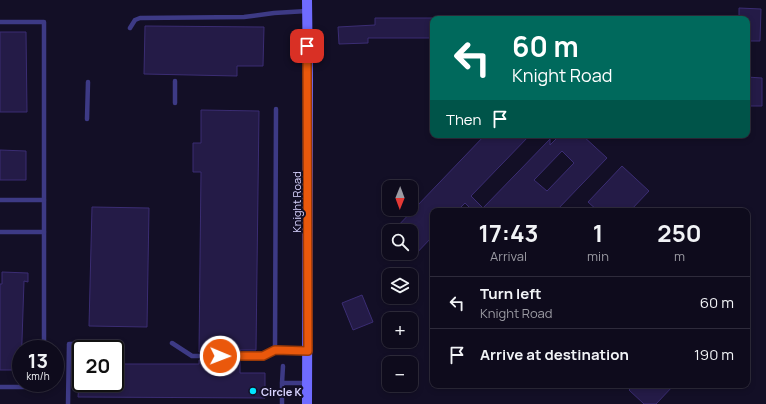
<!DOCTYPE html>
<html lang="en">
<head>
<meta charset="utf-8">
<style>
	body { margin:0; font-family:Manrope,sans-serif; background:#1c1929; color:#f1f3f6; height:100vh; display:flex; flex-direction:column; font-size:15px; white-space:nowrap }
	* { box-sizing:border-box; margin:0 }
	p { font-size:13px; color:#9b9ba3 }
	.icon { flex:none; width:22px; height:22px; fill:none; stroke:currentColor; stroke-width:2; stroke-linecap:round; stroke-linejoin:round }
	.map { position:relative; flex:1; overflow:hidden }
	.drawer { position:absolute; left:430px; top:208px; width:320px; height:180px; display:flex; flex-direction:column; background:#0e0b1c; border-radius:8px; box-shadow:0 2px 6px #0003,0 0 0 1px #2e2b3b }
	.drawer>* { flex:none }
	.top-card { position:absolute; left:430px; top:16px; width:320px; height:122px; border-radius:8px; box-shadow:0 2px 6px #0003,0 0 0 1px #2e2b3b; background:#00695c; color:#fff; overflow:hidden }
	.needle { width:26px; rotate:181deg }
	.fabs { position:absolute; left:382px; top:180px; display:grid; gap:8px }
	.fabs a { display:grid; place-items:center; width:36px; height:36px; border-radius:8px; background:#0e0b1c; box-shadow:0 2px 6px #0003,0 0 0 1px #2e2b3b; font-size:20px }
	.speed { position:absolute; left:12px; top:340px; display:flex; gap:8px; font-size:20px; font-weight:700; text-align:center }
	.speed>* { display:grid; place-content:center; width:52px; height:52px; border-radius:50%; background:#0e0b1c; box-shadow:0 2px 6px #0003,0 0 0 1px #2e2b3b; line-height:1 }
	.speed small { font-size:10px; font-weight:400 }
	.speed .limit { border:2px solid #111; border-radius:6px; background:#fff; color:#111 }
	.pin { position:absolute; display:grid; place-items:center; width:34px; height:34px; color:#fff; margin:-17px; border-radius:8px; box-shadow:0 2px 6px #0006 }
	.me { position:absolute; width:44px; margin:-22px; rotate:91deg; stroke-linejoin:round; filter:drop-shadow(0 0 3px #0008) }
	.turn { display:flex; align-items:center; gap:14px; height:84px; padding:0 16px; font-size:18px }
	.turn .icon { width:52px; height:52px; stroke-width:2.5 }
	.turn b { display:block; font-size:28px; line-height:34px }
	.then { display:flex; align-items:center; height:38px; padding:0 16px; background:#0003; gap:8px; font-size:15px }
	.eta { display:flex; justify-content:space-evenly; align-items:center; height:68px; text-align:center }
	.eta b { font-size:24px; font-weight:700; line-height:28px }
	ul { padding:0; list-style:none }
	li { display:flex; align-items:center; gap:12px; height:52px; padding:0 16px; border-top:1px solid #2e2b3b }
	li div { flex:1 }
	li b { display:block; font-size:15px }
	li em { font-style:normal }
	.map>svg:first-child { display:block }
	.building { fill:#241b47; stroke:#3b2d73; fill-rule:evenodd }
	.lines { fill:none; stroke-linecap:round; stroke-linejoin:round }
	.lane { stroke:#3d3a85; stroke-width:4.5 }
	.secondary { stroke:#6f6bff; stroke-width:10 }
	.route-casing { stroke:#983908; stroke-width:10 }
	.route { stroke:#ea580c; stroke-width:7 }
	.poi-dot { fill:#00e5ff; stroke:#130f26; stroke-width:1.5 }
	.labels { text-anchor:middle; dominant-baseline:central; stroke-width:4; stroke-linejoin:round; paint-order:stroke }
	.street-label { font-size:11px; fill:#d9d4ff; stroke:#130f26 }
	.poi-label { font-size:11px; font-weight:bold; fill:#d9d4ff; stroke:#130f26; text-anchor:start }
</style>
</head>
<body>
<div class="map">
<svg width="766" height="404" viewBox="0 0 766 404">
	<rect width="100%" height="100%" fill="#130f26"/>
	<!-- building -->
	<g class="building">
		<polygon points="739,8 761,9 760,41 747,41 747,19 739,19"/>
		<polygon points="375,18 433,18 433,38 368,38 368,43 339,44 338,27 375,25"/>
		<polygon points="145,26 264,27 263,66 237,66 237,76 144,74"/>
		<polygon points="0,32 26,32 27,112 0,112"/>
		<polygon points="747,77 762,78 762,106 747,106"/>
		<polygon points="201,110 259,111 256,350 240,350 240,352 199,352 201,172 193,172 193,143 201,143"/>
		<path d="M485,135h45l-59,61 12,12 67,-69v6l10,-10h22l25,23 -51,53h-83l-8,-8 -8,8h-24v25l-22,23v-28h-18zM562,151l12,12 -27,28 -13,-11z"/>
		<polygon points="0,150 26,151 26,180 0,180"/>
		<polygon points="622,166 649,191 630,211 598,211 588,202"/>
		<polygon points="92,207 149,208 147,327 89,326"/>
		<polygon points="2,272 28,273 28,282 24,281 21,370 0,370 0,284 2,284"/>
		<polygon points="362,295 373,322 353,330 342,303"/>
		<polygon points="199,360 240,360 240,373 265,373 265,398 78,397 79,383 115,383 115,364 199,364"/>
		<polygon points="634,385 674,385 656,404 644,404 629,390"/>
	</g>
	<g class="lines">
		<!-- lane -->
		<g class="lane">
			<polyline points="0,22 44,22 44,349"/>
			<polyline points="130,28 135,20 140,18 244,17 274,13 307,11"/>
			<polyline points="175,103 175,81"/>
			<polyline points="87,119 88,82"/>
			<polyline points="0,200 44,200"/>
			<polyline points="0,232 44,232"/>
			<polyline points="172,343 192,356 263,356 275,351 307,351"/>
			<polyline points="275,351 276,109"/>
			<polyline points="282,383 283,366"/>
			<polyline points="0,387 44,387 44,383"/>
			<polyline points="68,404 69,344 78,344"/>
			<polyline points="282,404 282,383 307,383"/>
		</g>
		<!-- secondary -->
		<polyline class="secondary" points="307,0 308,79 307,404"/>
	</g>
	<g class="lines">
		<defs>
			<polyline id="route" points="220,356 263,356 275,350 308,351 307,46"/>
		</defs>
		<!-- route casing -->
		<use href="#route" class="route-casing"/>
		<!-- route -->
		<use href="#route" class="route"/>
	</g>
	<!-- markers -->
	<circle class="poi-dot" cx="253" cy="391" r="4"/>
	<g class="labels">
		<!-- street labels -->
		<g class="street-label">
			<text transform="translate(296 202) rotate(-90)">Knight Road</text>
		</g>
		<!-- poi labels -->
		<g class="poi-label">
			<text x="261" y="391">Circle K</text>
		</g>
	</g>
</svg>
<div class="fabs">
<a><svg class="needle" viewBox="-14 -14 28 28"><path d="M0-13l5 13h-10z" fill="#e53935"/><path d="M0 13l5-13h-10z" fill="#9b9ba3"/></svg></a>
<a><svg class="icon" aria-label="search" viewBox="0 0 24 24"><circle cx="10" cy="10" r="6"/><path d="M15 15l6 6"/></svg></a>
<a><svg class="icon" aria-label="layers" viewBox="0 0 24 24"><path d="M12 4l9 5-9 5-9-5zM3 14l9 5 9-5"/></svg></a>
<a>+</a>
<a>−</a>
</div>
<div class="speed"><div>13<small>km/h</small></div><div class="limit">20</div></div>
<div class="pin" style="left:307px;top:46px;background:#d93025"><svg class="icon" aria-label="arrive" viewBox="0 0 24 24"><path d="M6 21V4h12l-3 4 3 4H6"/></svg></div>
<svg class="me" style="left:220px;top:356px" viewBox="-20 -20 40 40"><circle r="17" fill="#ea580c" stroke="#fff" stroke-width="3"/><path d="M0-11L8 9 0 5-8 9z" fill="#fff"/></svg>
<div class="top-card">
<div class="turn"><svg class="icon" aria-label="left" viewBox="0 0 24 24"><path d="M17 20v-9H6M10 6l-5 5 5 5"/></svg><div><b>60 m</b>Knight Road</div></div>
<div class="then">Then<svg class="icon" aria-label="arrive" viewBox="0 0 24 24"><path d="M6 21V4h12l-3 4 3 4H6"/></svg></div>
</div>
<section class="drawer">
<div class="eta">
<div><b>17:43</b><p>Arrival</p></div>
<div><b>1</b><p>min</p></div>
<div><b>250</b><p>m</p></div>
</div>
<ul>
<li><svg class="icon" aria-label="left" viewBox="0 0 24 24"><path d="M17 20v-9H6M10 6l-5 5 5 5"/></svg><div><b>Turn left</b><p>Knight Road</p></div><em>60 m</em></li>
<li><svg class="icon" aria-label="arrive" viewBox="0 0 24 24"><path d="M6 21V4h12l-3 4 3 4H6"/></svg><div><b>Arrive at destination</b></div><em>190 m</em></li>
</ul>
</section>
</div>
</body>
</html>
